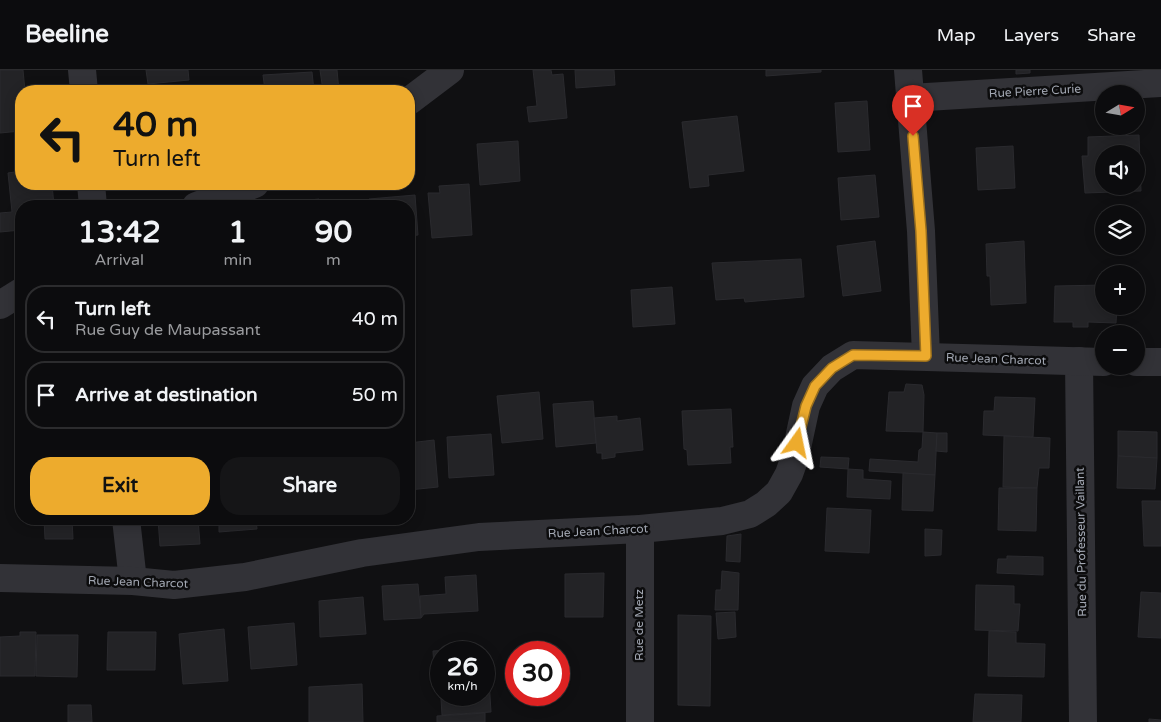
<!DOCTYPE html>
<html lang="en">
<head>
<meta charset="utf-8">
<style>
	body { margin:0; font-family:"Varela Round",sans-serif; background:#151517; color:#f1f3f6; height:100vh; display:flex; flex-direction:column; font-size:19px; white-space:nowrap }
	* { box-sizing:border-box; margin:0 }
	p { font-size:16px; color:#9a9b9e }
	.icon { flex:none; width:28px; height:28px; fill:none; stroke:currentColor; stroke-width:2; stroke-linecap:round; stroke-linejoin:round }
	.map { position:relative; flex:1; overflow:hidden }
	.details { position:absolute; left:15px; top:130px; width:400px; height:325px; display:flex; flex-direction:column; background:#0c0c0e; border-radius:20px; box-shadow:0 2px 12px #0003,0 0 0 1px #2c2c2e }
	.details>* { flex:none }
	.banner { position:absolute; left:15px; top:15px; width:400px; height:105px; border-radius:20px; box-shadow:0 2px 12px #0003,0 0 0 1px #2c2c2e; background:#edab2d; color:#111; overflow:hidden }
	.needle { width:32px; rotate:79deg }
	.fabs { position:absolute; left:1095px; top:15px; display:grid; gap:10px }
	.fabs a { display:grid; place-items:center; width:50px; height:50px; border-radius:50%; background:#0c0c0e; box-shadow:0 2px 12px #0003,0 0 0 1px #2c2c2e; font-size:25px }
	.speed { position:absolute; left:430px; top:571px; display:flex; gap:10px; font-size:25px; font-weight:700; text-align:center }
	.speed>* { display:grid; place-content:center; width:65px; height:65px; border-radius:50%; background:#0c0c0e; box-shadow:0 2px 12px #0003,0 0 0 1px #2c2c2e; line-height:1 }
	.speed small { font-size:12px; font-weight:400 }
	.speed .limit { border:8px solid #d22; background:#fff; color:#111 }
	.pin { position:absolute; display:grid; place-items:center; width:42px; height:42px; color:#fff; margin:-51px -21px; border-radius:50% 50% 50% 0; rotate:-45deg; box-shadow:0 0 5px #0007 }
	.pin .icon { rotate:45deg }
	.me { position:absolute; width:55px; margin:-28px; rotate:12deg; stroke-linejoin:round; filter:drop-shadow(0 0 4px #0008) }
	.turn { display:flex; align-items:center; gap:18px; height:105px; padding:0 15px; font-size:22px }
	.turn .icon { width:65px; height:65px; stroke-width:2.5 }
	.turn b { display:block; font-size:35px; line-height:42px }
	.eta { display:flex; justify-content:space-evenly; align-items:center; height:85px; text-align:center }
	.eta b { font-size:30px; font-weight:800; line-height:35px }
	.cta { display:flex; gap:10px; margin-top:auto; padding:10px 15px }
	.cta a { flex:1; height:58px; border-radius:20px; background:#edab2d; color:#111; font-size:20px; font-weight:800; line-height:58px; text-align:center }
	.cta a+a { background:#151517; color:#f1f3f6 }
	ul { padding:0; list-style:none }
	li { display:flex; align-items:center; gap:15px; height:68px; margin:0 10px 8px; padding:0 5px; border:2px solid #2c2c2e; border-radius:20px }
	li div { flex:1 }
	li b { display:block; font-size:19px }
	li em { font-style:normal }
	header { display:flex; align-items:center; gap:30px; box-sizing:border-box; height:70px; padding:0 25px; background:#0c0c0e; border-bottom:1px solid #2c2c2e }
	header strong { font-size:24px }
	nav { display:flex; gap:28px; margin-inline-start:auto; font-size:18px }
	.map>svg:first-child { display:block }
	.building { fill:#232326; stroke:#2a2a2e; fill-rule:evenodd }
	.lines { fill:none; stroke-linecap:round; stroke-linejoin:round }
	.minor { stroke:#323237; stroke-width:28 }
	.route-casing { stroke:#9a6f1d; stroke-width:12 }
	.route { stroke:#edab2d; stroke-width:9 }
	.labels { text-anchor:middle; dominant-baseline:central; stroke-width:5; stroke-linejoin:round; paint-order:stroke }
	.street-label { font-size:12px; fill:#a2a7b2; stroke:#0c0c0d }
</style>
</head>
<body>
<header>
<strong>Beeline</strong>
<nav><a>Map</a><a>Layers</a><a>Share</a></nav>
</header>
<div class="map">
<svg width="1161" height="652" viewBox="0 0 1161 652">
	<rect width="100%" height="100%" fill="#101012"/>
	<!-- building -->
	<g class="building">
		<polygon points="0,0 23,0 25,21 21,21 21,61 0,63"/>
		<polygon points="146,0 188,0 189,10 148,14"/>
		<polygon points="320,0 337,0 339,21 323,21"/>
		<polygon points="533,0 551,0 552,5 563,4 567,48 529,52 527,37 537,36"/>
		<polygon points="575,0 614,0 615,15 576,18"/>
		<polygon points="766,0 821,0 821,2 766,6"/>
		<polygon points="1016,0 1030,0 1030,3 1016,4"/>
		<polygon points="312,2 314,21 265,21 263,5"/>
		<polygon points="867,31 870,80 838,82 835,33"/>
		<polygon points="737,46 744,101 708,105 709,116 690,118 682,52"/>
		<path d="M1139,65l2,56 -56,2 -3,-37h6v-19zM1104,84h32v32h-32z"/>
		<polygon points="518,71 520,111 480,115 477,74"/>
		<polygon points="1013,76 1015,118 978,120 976,78"/>
		<polygon points="21,101 21,114 52,114 54,136 21,136 21,160 0,162 0,143 12,142 8,103"/>
		<polygon points="875,105 879,147 841,150 838,108"/>
		<polygon points="469,114 472,165 432,168 428,123 440,123 439,116"/>
		<polygon points="415,125 418,165 409,166 409,136 370,136 369,129"/>
		<polygon points="319,129 320,136 301,136 300,131"/>
		<polygon points="370,132 370,136 354,136 353,133"/>
		<polygon points="875,171 881,221 843,226 837,176"/>
		<polygon points="1024,171 1026,233 991,235 990,206 987,206 986,174"/>
		<polygon points="801,189 804,227 745,232 744,228 716,230 712,193"/>
		<polygon points="1104,215 1104,236 1117,236 1116,253 1088,252 1088,257 1073,257 1073,252 1054,252 1055,216"/>
		<polygon points="672,217 675,254 633,257 631,220"/>
		<polygon points="906,314 922,315 924,325 923,362 886,361 889,322 904,322"/>
		<polygon points="539,322 543,369 502,373 497,326"/>
		<polygon points="995,327 1035,328 1033,367 983,365 984,341 994,341"/>
		<polygon points="593,331 596,373 556,377 553,334"/>
		<polygon points="731,339 733,377 730,377 731,393 688,395 687,380 684,379 682,341"/>
		<polygon points="617,346 617,351 640,348 643,380 615,383 615,387 602,389 602,383 597,383 594,348"/>
		<polygon points="1118,361 1157,362 1157,388 1118,386"/>
		<polygon points="923,362 937,363 935,405 869,401 870,389 918,392 919,380 922,378"/>
		<polygon points="937,363 947,363 947,382 936,381"/>
		<polygon points="491,364 494,405 449,408 447,367"/>
		<polygon points="1004,366 1050,368 1049,398 1039,398 1037,418 1003,417"/>
		<polygon points="434,370 438,417 409,420 409,373"/>
		<polygon points="1118,386 1157,388 1155,419 1117,418"/>
		<polygon points="821,387 849,388 848,399 820,397"/>
		<polygon points="848,399 863,400 863,409 891,411 890,429 847,427"/>
		<polygon points="903,403 935,405 933,441 902,440"/>
		<polygon points="999,418 1037,418 1036,461 998,460"/>
		<polygon points="21,424 21,445 18,445 17,425"/>
		<polygon points="1142,431 1161,431 1161,476 1144,476"/>
		<polygon points="827,438 871,440 869,483 825,481"/>
		<polygon points="44,449 72,449 73,469 45,469"/>
		<polygon points="158,449 198,449 200,474 160,476"/>
		<polygon points="219,449 256,449 257,459 219,462"/>
		<polygon points="280,449 312,449 312,451 281,454"/>
		<polygon points="925,459 942,460 941,485 925,486"/>
		<polygon points="741,464 740,492 726,491 727,466"/>
		<polygon points="1007,486 1043,487 1043,505 997,503 998,489 1007,489"/>
		<polygon points="722,501 739,503 738,540 715,540 716,520 721,520"/>
		<polygon points="604,503 603,547 565,547 565,504"/>
		<polygon points="476,505 478,541 424,544 421,548 420,526 446,524 445,507"/>
		<polygon points="418,514 421,548 384,550 382,516"/>
		<polygon points="976,515 1014,516 1014,534 1020,534 1018,561 975,560"/>
		<polygon points="1141,522 1161,523 1161,568 1138,567"/>
		<polygon points="363,527 366,564 320,567 319,531"/>
		<polygon points="735,542 736,567 718,569 716,543"/>
		<polygon points="678,545 711,546 710,636 678,635"/>
		<polygon points="294,553 297,595 251,599 248,557"/>
		<polygon points="224,559 228,611 183,614 179,564"/>
		<polygon points="989,561 1016,562 1016,573 1045,574 1044,607 988,606"/>
		<polygon points="20,562 36,562 35,606 0,606 0,567 20,566"/>
		<polygon points="108,562 156,562 155,600 107,600"/>
		<polygon points="37,565 78,565 77,607 36,606"/>
		<polygon points="482,578 482,582 441,582 441,613 435,614 433,581"/>
		<polygon points="489,610 491,642 442,645 440,613 441,625 484,625 484,611"/>
		<polygon points="362,614 363,652 309,652 309,617"/>
		<polygon points="975,624 1022,625 1021,652 973,652"/>
		<polygon points="68,635 91,635 92,652 68,652"/>
		<polygon points="485,643 485,652 437,652 437,646"/>
		<polygon points="1149,649 1161,650 1161,652 1149,652"/>
	</g>
	<g class="lines">
		<!-- minor -->
		<g class="minor">
			<polyline points="82,0 84,21"/>
			<polyline points="908,0 921,161 926,286"/>
			<polyline points="910,28 1161,13"/>
			<polyline points="409,31 450,0"/>
			<polyline points="91,114 93,136"/>
			<polyline points="196,136 255,114"/>
			<polyline points="0,235 21,222"/>
			<polyline points="1079,291 1083,652"/>
			<polyline points="1136,292 1161,292"/>
			<polyline points="126,449 133,511"/>
			<polyline points="0,508 133,511 174,515 245,507 362,483 479,467 640,459 722,451 750,444 766,434 779,422 789,404 795,387 806,336 815,316 832,298 853,285 1104,292"/>
			<polyline points="640,652 640,459"/>
		</g>
	</g>
	<g class="lines">
		<defs>
			<polyline id="route" points="797,373 806,336 815,316 832,298 853,285 926,286 921,161 913,66"/>
		</defs>
		<!-- route casing -->
		<use href="#route" class="route-casing"/>
		<!-- route -->
		<use href="#route" class="route"/>
	</g>
	<g class="labels">
		<!-- street labels -->
		<g class="street-label">
			<text transform="translate(1035 21) rotate(-3)">Rue Pierre Curie</text>
			<text transform="translate(996 289) rotate(2)">Rue Jean Charcot</text>
			<text transform="translate(598 461) rotate(-3)">Rue Jean Charcot</text>
			<text transform="translate(1081 472) rotate(-91)">Rue du Professeur Vaillant</text>
			<text transform="translate(138 512) rotate(2)">Rue Jean Charcot</text>
			<text transform="translate(639 555) rotate(-90)">Rue de Metz</text>
		</g>
	</g>
</svg>
<div class="fabs">
<a><svg class="needle" viewBox="-14 -14 28 28"><path d="M0-13l5 13h-10z" fill="#e53935"/><path d="M0 13l5-13h-10z" fill="#9a9b9e"/></svg></a>
<a><svg class="icon" aria-label="sound" viewBox="0 0 24 24"><path d="M4 9h4l5-4v14l-5-4H4zM17 9q2 3 0 6"/></svg></a>
<a><svg class="icon" aria-label="layers" viewBox="0 0 24 24"><path d="M12 4l9 5-9 5-9-5zM3 14l9 5 9-5"/></svg></a>
<a>+</a>
<a>−</a>
</div>
<div class="speed"><div>26<small>km/h</small></div><div class="limit">30</div></div>
<div class="pin" style="left:913px;top:66px;background:#d93025"><svg class="icon" aria-label="arrive" viewBox="0 0 24 24"><path d="M6 21V4h12l-3 4 3 4H6"/></svg></div>
<svg class="me" style="left:797px;top:373px" viewBox="-20 -20 40 40"><path d="M0-17L14 15 0 8-14 15z" fill="#edab2d" stroke="#fff" stroke-width="4"/></svg>
<div class="banner">
<div class="turn"><svg class="icon" aria-label="left" viewBox="0 0 24 24"><path d="M17 20v-9H6M10 6l-5 5 5 5"/></svg><div><b>40 m</b>Turn left</div></div>
</div>
<section class="details">
<div class="eta">
<div><b>13:42</b><p>Arrival</p></div>
<div><b>1</b><p>min</p></div>
<div><b>90</b><p>m</p></div>
</div>
<ul>
<li><svg class="icon" aria-label="left" viewBox="0 0 24 24"><path d="M17 20v-9H6M10 6l-5 5 5 5"/></svg><div><b>Turn left</b><p>Rue Guy de Maupassant</p></div><em>40 m</em></li>
<li><svg class="icon" aria-label="arrive" viewBox="0 0 24 24"><path d="M6 21V4h12l-3 4 3 4H6"/></svg><div><b>Arrive at destination</b></div><em>50 m</em></li>
</ul>
<div class="cta"><a>Exit</a><a>Share</a></div>
</section>
</div>
</body>
</html>
